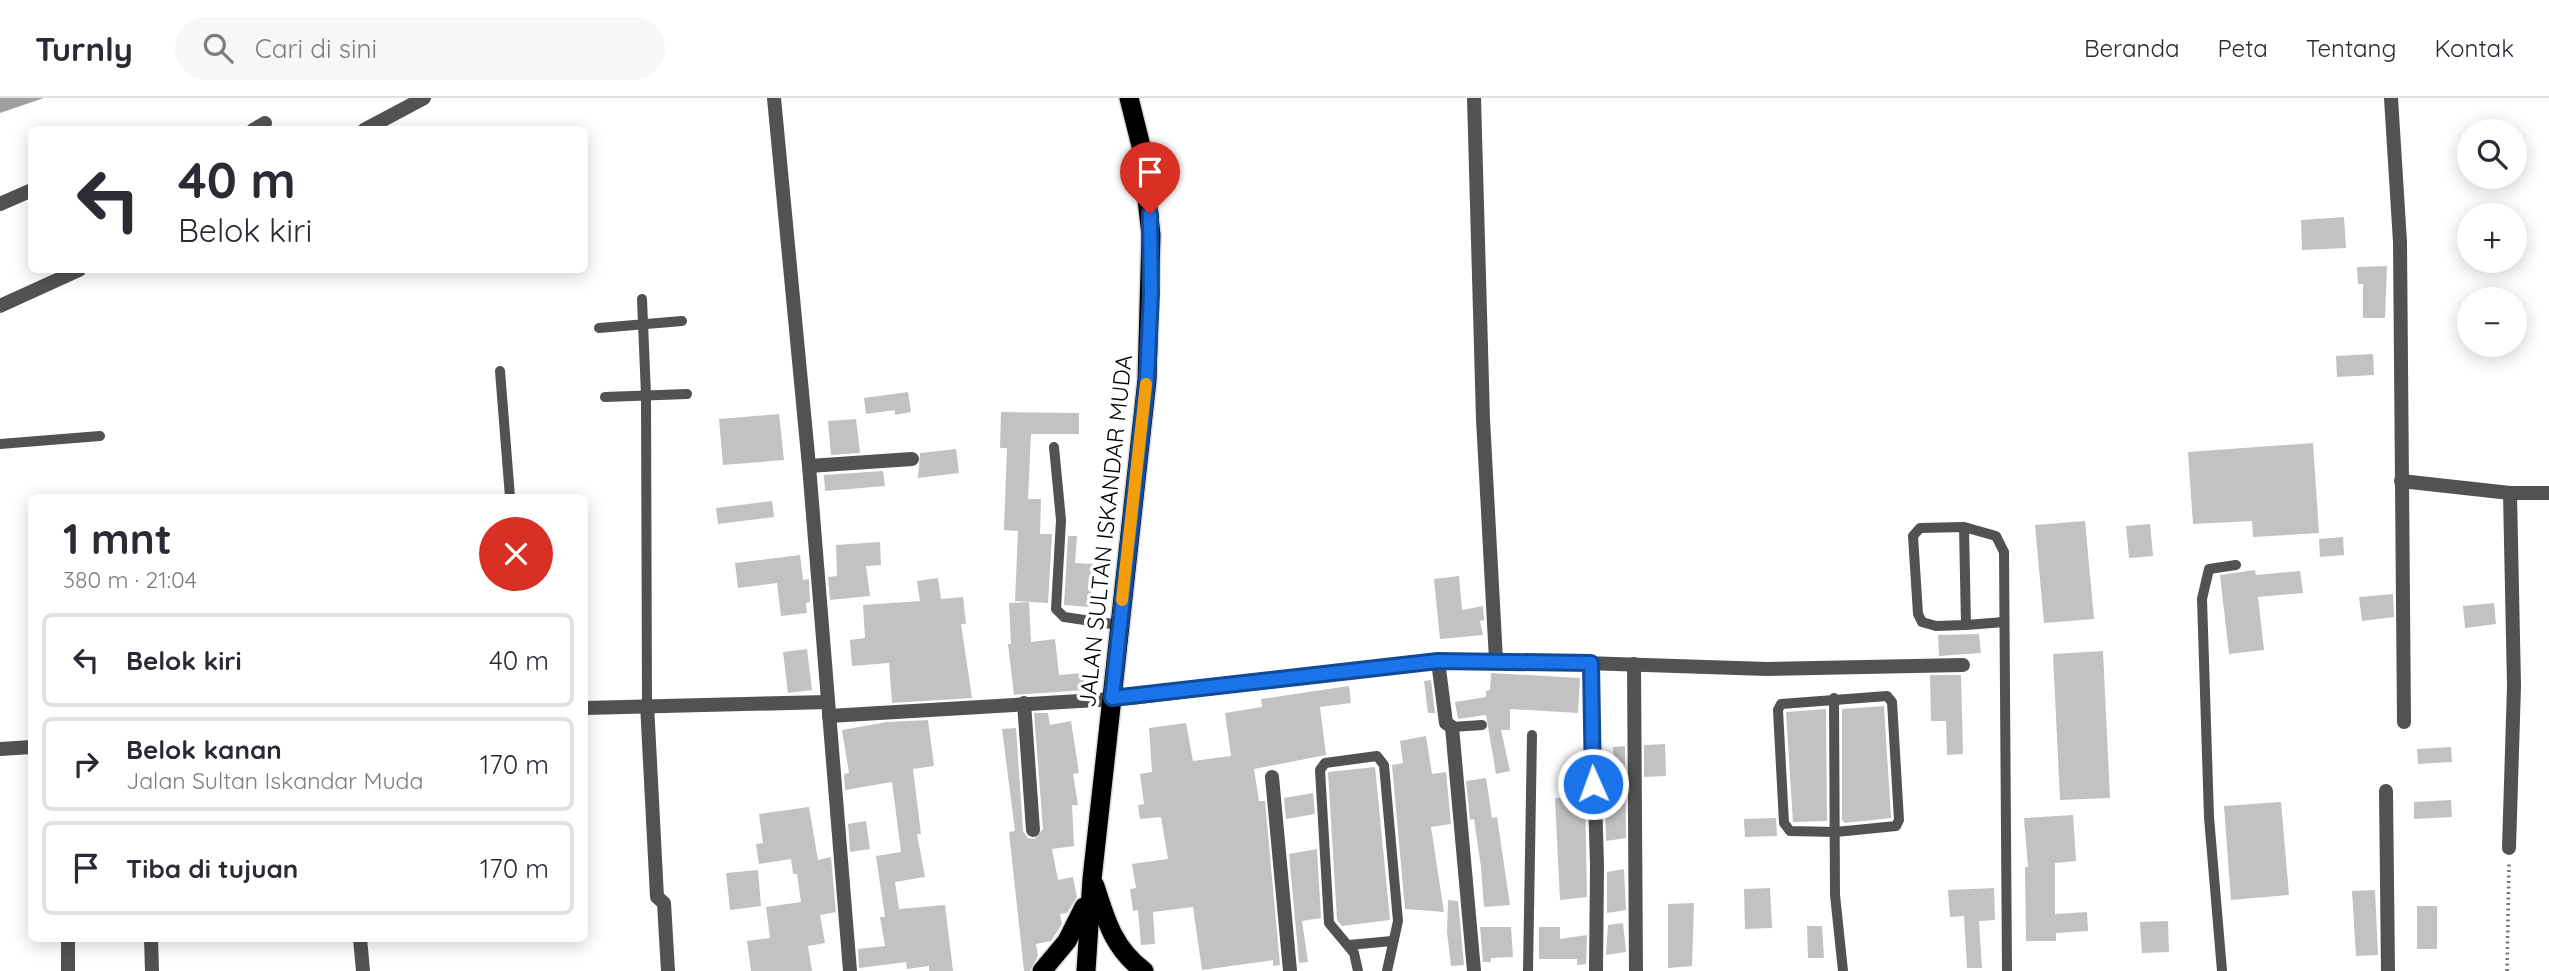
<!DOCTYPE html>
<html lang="id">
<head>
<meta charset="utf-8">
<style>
	body { margin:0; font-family:Quicksand,sans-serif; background:#f7f7f7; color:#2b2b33; height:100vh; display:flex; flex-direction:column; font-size:26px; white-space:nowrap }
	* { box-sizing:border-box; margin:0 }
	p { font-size:23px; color:#7c7c81 }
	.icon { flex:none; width:38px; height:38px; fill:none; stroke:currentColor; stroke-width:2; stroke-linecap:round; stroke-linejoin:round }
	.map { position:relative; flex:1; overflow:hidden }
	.sheet { position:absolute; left:28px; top:396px; width:560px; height:448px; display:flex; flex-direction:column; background:#fff; border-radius:10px; box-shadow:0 4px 18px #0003 }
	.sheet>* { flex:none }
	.top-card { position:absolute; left:28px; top:28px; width:560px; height:147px; border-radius:10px; box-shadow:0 4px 18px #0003; background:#fff; color:#2b2b33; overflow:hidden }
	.buttons { position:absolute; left:2457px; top:21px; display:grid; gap:14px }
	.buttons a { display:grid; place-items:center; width:70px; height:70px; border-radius:50%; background:#fff; box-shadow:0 4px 18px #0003; font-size:35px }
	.pin { position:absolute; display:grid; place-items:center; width:60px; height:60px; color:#fff; margin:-72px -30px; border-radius:50% 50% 50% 0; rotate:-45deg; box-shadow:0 0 7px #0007 }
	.pin .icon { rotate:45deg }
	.me { position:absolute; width:77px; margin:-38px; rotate:358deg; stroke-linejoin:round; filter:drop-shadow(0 0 5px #0008) }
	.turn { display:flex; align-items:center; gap:24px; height:147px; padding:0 35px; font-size:32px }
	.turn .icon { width:91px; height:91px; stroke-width:2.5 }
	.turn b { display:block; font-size:49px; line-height:60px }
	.round { display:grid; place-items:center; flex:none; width:74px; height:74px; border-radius:37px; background:#f7f7f7 }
	.headline { display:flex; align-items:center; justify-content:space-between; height:119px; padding:0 35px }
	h1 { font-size:42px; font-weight:700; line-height:52px }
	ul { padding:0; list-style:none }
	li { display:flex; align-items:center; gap:21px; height:94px; margin:0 14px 10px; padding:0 21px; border:4px solid #e1e1e2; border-radius:10px }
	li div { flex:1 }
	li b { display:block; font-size:26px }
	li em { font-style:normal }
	header { display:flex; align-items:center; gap:42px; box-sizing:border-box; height:98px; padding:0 35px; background:#fff; border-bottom:2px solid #e1e1e2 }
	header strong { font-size:33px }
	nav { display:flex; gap:38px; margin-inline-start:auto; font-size:24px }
	.search { width:490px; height:63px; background:#f7f7f7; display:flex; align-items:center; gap:18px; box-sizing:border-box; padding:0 24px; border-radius:38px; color:#7c7c81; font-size:26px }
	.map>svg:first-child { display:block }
	.water { fill:#a0a0a0 }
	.building { fill:#c2c2c2 }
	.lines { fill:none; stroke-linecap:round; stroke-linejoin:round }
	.trunk-casing { stroke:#dbdbdb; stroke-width:22 }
	.path { stroke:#747474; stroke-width:3.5; stroke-dasharray:2 3.5; stroke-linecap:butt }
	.service { stroke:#525252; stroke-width:10 }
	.minor { stroke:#525252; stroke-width:14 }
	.trunk { stroke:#000; stroke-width:19 }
	.route-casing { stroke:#114b97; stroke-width:18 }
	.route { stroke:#1a73e8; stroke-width:12 }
	.slow { stroke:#f59e0b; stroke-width:12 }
	.labels { text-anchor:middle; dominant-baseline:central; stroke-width:7; stroke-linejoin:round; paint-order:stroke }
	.street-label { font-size:23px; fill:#000; stroke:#fff }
</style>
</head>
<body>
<header>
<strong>Turnly</strong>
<div class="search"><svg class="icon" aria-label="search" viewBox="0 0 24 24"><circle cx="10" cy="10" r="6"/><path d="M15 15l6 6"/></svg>Cari di sini</div>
<nav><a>Beranda</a><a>Peta</a><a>Tentang</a><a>Kontak</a></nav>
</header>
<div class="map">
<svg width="2549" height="873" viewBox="0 0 2549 873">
	<rect width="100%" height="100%" fill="#fff"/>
	<!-- water -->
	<polygon class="water" points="0,0 44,0 0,15"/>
	<!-- building -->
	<g class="building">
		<polygon points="2344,119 2346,150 2302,152 2301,122"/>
		<polygon points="2387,168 2385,220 2363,220 2363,186 2358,186 2357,169"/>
		<polygon points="2373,256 2374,277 2337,279 2336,258"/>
		<polygon points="908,294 911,314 895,317 895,312 866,316 864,300"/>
		<polygon points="1001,314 1079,315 1079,336 1031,336 1028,401 1041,401 1040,436 1052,436 1048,505 1015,503 1018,433 1004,432 1007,350 1000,350"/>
		<polygon points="779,316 784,362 723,367 719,321"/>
		<polygon points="856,321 860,355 831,357 828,323"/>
		<polygon points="2313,345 2319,435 2253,439 2252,423 2193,426 2188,354"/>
		<polygon points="956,351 959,375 918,380 920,355"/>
		<polygon points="883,373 885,388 825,393 824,377"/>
		<polygon points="772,403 774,419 718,426 716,410"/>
		<polygon points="2085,423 2094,521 2044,525 2035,427"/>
		<polygon points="2150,426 2153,458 2129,460 2126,428"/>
		<polygon points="1068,438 1077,438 1075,465 1093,466 1090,509 1064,507"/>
		<polygon points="2343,439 2344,457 2320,459 2319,441"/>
		<polygon points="880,444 881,467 866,468 870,498 830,502 828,479 837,478 836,447"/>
		<polygon points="800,457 803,482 809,481 810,504 806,505 807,515 781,518 777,485 738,490 735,465"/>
		<polygon points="2255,472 2256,477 2300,473 2303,495 2258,499 2264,552 2229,556 2220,477"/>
		<polygon points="1459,478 1462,512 1483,508 1484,522 1480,523 1483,537 1440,541 1434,481"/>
		<polygon points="938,480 941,501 963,499 966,526 961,526 972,600 892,605 889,565 852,568 850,542 865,540 863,507 920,503 917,483"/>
		<polygon points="2393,496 2394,519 2362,523 2359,499"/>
		<polygon points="1029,504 1031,544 1055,541 1059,577 1084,575 1085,592 1014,597 1008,546 1011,546 1009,505"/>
		<polygon points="2494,505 2496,526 2465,530 2463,508"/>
		<polygon points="1979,536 1981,555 1939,558 1938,537"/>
		<polygon points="807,551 812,592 788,595 783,554"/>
		<polygon points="2103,553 2110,700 2060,702 2053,556"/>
		<polygon points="1491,575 1580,580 1578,615 1510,611 1510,632 1501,632 1510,673 1496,676 1486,617 1458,621 1455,604 1486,599 1486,593 1490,592"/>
		<polygon points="1930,577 1961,577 1963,656 1947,657 1946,623 1931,623"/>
		<polygon points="1431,582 1435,615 1428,615 1424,583"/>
		<polygon points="1349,588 1351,605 1320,609 1326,657 1254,671 1259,703 1265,703 1280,867 1273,868 1273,862 1202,872 1193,809 1153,814 1155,846 1141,847 1138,812 1133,813 1130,791 1136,790 1132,766 1168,761 1161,719 1140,721 1138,707 1144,706 1140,676 1152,674 1149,630 1186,625 1193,663 1231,658 1225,615 1262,609 1261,601"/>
		<polygon points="1884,608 1891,720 1845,725 1842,722 1842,611"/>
		<polygon points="1826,611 1827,723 1793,724 1786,614"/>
		<polygon points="1034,615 1048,615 1050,627 1071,623 1079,675 1073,676 1078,707 1072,707 1074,748 1052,751 1058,782 1073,779 1077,799 1067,815 1060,816 1062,826 1051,843 1036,846 1038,858 1030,873 1024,873 1009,734 1015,733 1002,631 1016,630 1023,733 1028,740 1034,741 1043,731"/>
		<polygon points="928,622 934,668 913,671 921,736 917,736 925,779 895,784 899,811 945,807 953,873 929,873 929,868 907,871 906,864 859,870 858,851 885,848 880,819 885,819 876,758 901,754 892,684 845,692 844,676 849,675 842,632 887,624"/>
		<polygon points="1426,638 1432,676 1446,674 1451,726 1431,729 1444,814 1405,811 1392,667 1403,665 1400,643"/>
		<polygon points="1665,646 1666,678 1644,679 1644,647"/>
		<polygon points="1625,648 1626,740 1606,743 1605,698 1615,697 1613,649"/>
		<polygon points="2451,649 2452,664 2418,666 2417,651"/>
		<polygon points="1375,669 1390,822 1342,828 1337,822 1328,674"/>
		<polygon points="1486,680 1492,720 1497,719 1510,807 1484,809 1481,769 1474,721 1470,722 1466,683"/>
		<polygon points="1313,695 1315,716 1286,721 1284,700"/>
		<polygon points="1585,699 1587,799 1560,802 1555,700"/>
		<polygon points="2451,702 2452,719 2414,721 2414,704"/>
		<polygon points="2281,704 2289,797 2231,802 2224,708"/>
		<polygon points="809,709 818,762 831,759 836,814 820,817 825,845 808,848 812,873 751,873 747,843 770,840 766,809 801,804 797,776 793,776 791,761 759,766 756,746 763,745 759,716"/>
		<polygon points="2073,717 2076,763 2055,765 2055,816 2087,814 2088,833 2056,835 2056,843 2026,843 2025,769 2028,769 2024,720"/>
		<polygon points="1776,720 1777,738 1745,739 1744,721"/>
		<polygon points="866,723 870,751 850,754 848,726"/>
		<polygon points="1317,751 1321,820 1302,823 1308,864 1299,865 1289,756"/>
		<polygon points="1624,771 1626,812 1607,815 1607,774"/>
		<polygon points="758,772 761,808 730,812 726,775"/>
		<polygon points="1770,790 1772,830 1745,831 1744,791"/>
		<polygon points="1994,790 1995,822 1979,823 1982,870 1967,870 1964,818 1950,819 1948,792"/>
		<polygon points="2375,792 2378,857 2356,858 2352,793"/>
		<polygon points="1448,802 1458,803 1464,867 1451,868 1447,834"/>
		<polygon points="1694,805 1692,868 1668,870 1668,806"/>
		<rect x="2417" y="808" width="20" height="43"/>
		<polygon points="2168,823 2169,854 2142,855 2140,824"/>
		<polygon points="1623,825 1626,854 1606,857 1608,827"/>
		<polygon points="1807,828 1822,828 1824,860 1808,860"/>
		<polygon points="1480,829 1511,829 1513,859 1491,860 1491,864 1483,864"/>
		<polygon points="1539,829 1560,829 1560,841 1587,837 1586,866 1577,867 1577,861 1539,861"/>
	</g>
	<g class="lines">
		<defs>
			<g id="trunk">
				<path d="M1095,788c11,35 19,63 49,85"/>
				<polyline points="1042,873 1067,843 1084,809"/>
				<polyline points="1086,873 1092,781 1147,282 1151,137 1141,48 1129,0"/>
			</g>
		</defs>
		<!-- trunk casing -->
		<use href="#trunk" class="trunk-casing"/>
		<!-- path -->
		<polyline class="path" points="2507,873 2509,766"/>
		<!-- service -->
		<g class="service">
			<polyline points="642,201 646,297 647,606"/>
			<polyline points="599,230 682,223"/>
			<polyline points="500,273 510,399"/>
			<polyline points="605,299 687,296"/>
			<polyline points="0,346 100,338"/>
			<polyline points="1054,349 1061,422 1056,511 1064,519 1119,527"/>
			<polyline points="1964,429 1920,430 1913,438 1918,516 1922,524 1936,528 1966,527 1964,429 1996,438 2004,454 2007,873"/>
			<polyline points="1966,527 2004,524"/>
			<polygon points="1887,598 1892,604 1899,722 1896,728 1836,734 1790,733 1784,725 1778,612 1781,606"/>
			<polyline points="1834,600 1835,797 1843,873"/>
			<polyline points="1452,629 1482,627"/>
			<polyline points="1349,847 1392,843"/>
			<polyline points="1358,873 1354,855 1329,825 1320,672 1325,665 1377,658 1384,667 1398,823 1387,873"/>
			<polyline points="1528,873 1532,637"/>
			<polyline points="2222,873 2209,719 2202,501 2209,471 2236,467"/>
		</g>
		<!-- minor -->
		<g class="minor">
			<polyline points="774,0 809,368 850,873"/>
			<polyline points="1474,0 1483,321 1496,562"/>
			<polyline points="2391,0 2400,144 2404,624"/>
			<polyline points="253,32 265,25"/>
			<polyline points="364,32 424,0"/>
			<polyline points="0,106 32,92"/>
			<polyline points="0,208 79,172"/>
			<polyline points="809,368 912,361"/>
			<polyline points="2401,383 2510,395 2549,395"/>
			<polyline points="1438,563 1446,625 1452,629 1474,873"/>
			<polyline points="1591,565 1597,767 1596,873"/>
			<polyline points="1634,566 1636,873"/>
			<polyline points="1024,605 1033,732"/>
			<polyline points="647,606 657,799 664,805 668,873"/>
			<polyline points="584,610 828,604"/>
			<polyline points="829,618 1131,600 1438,563 1496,562 1767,571 1963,567"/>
			<polyline points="0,651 32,649"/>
			<polyline points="1272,679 1290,873"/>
			<polyline points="2386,693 2388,873"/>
			<polyline points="2509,750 2514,588 2510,395"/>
			<polyline points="151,840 152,873"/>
			<polyline points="360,840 363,873"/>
			<polyline points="68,873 68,840"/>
		</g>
		<!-- trunk -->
		<use href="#trunk" class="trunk"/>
	</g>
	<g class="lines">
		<defs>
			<polyline id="route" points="1150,116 1151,195 1147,282 1112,600 1438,563 1591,565 1593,686"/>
		</defs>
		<!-- route casing -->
		<use href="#route" class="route-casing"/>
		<!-- route -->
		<use href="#route" class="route"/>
		<!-- slow -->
		<polyline class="slow" points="1122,502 1146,286"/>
	</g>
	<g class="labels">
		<!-- street labels -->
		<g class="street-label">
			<text transform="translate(1105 433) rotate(-84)">JALAN SULTAN ISKANDAR MUDA</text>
		</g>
	</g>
</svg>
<div class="buttons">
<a><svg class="icon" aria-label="search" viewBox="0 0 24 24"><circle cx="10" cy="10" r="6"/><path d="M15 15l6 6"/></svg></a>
<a>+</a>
<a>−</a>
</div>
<div class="pin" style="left:1150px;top:116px;background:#d93025"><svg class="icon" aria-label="arrive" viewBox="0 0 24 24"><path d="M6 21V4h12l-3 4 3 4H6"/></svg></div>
<svg class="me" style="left:1593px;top:686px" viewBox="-20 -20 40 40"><circle r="17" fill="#1a73e8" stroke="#fff" stroke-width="3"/><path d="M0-11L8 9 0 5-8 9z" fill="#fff"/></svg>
<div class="top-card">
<div class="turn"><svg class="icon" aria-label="left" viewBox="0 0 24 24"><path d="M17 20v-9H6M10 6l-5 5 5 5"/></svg><div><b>40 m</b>Belok kiri</div></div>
</div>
<section class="sheet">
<div class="headline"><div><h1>1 mnt</h1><p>380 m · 21:04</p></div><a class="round" style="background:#d93025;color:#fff"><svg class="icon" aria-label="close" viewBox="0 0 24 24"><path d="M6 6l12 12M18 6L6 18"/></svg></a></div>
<ul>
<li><svg class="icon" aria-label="left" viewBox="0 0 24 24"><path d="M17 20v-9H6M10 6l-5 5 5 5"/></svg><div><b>Belok kiri</b></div><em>40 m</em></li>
<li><svg class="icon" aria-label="right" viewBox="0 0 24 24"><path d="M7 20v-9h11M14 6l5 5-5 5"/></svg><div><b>Belok kanan</b><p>Jalan Sultan Iskandar Muda</p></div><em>170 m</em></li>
<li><svg class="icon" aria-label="arrive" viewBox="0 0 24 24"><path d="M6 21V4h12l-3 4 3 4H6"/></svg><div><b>Tiba di tujuan</b></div><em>170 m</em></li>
</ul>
</section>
</div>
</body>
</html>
